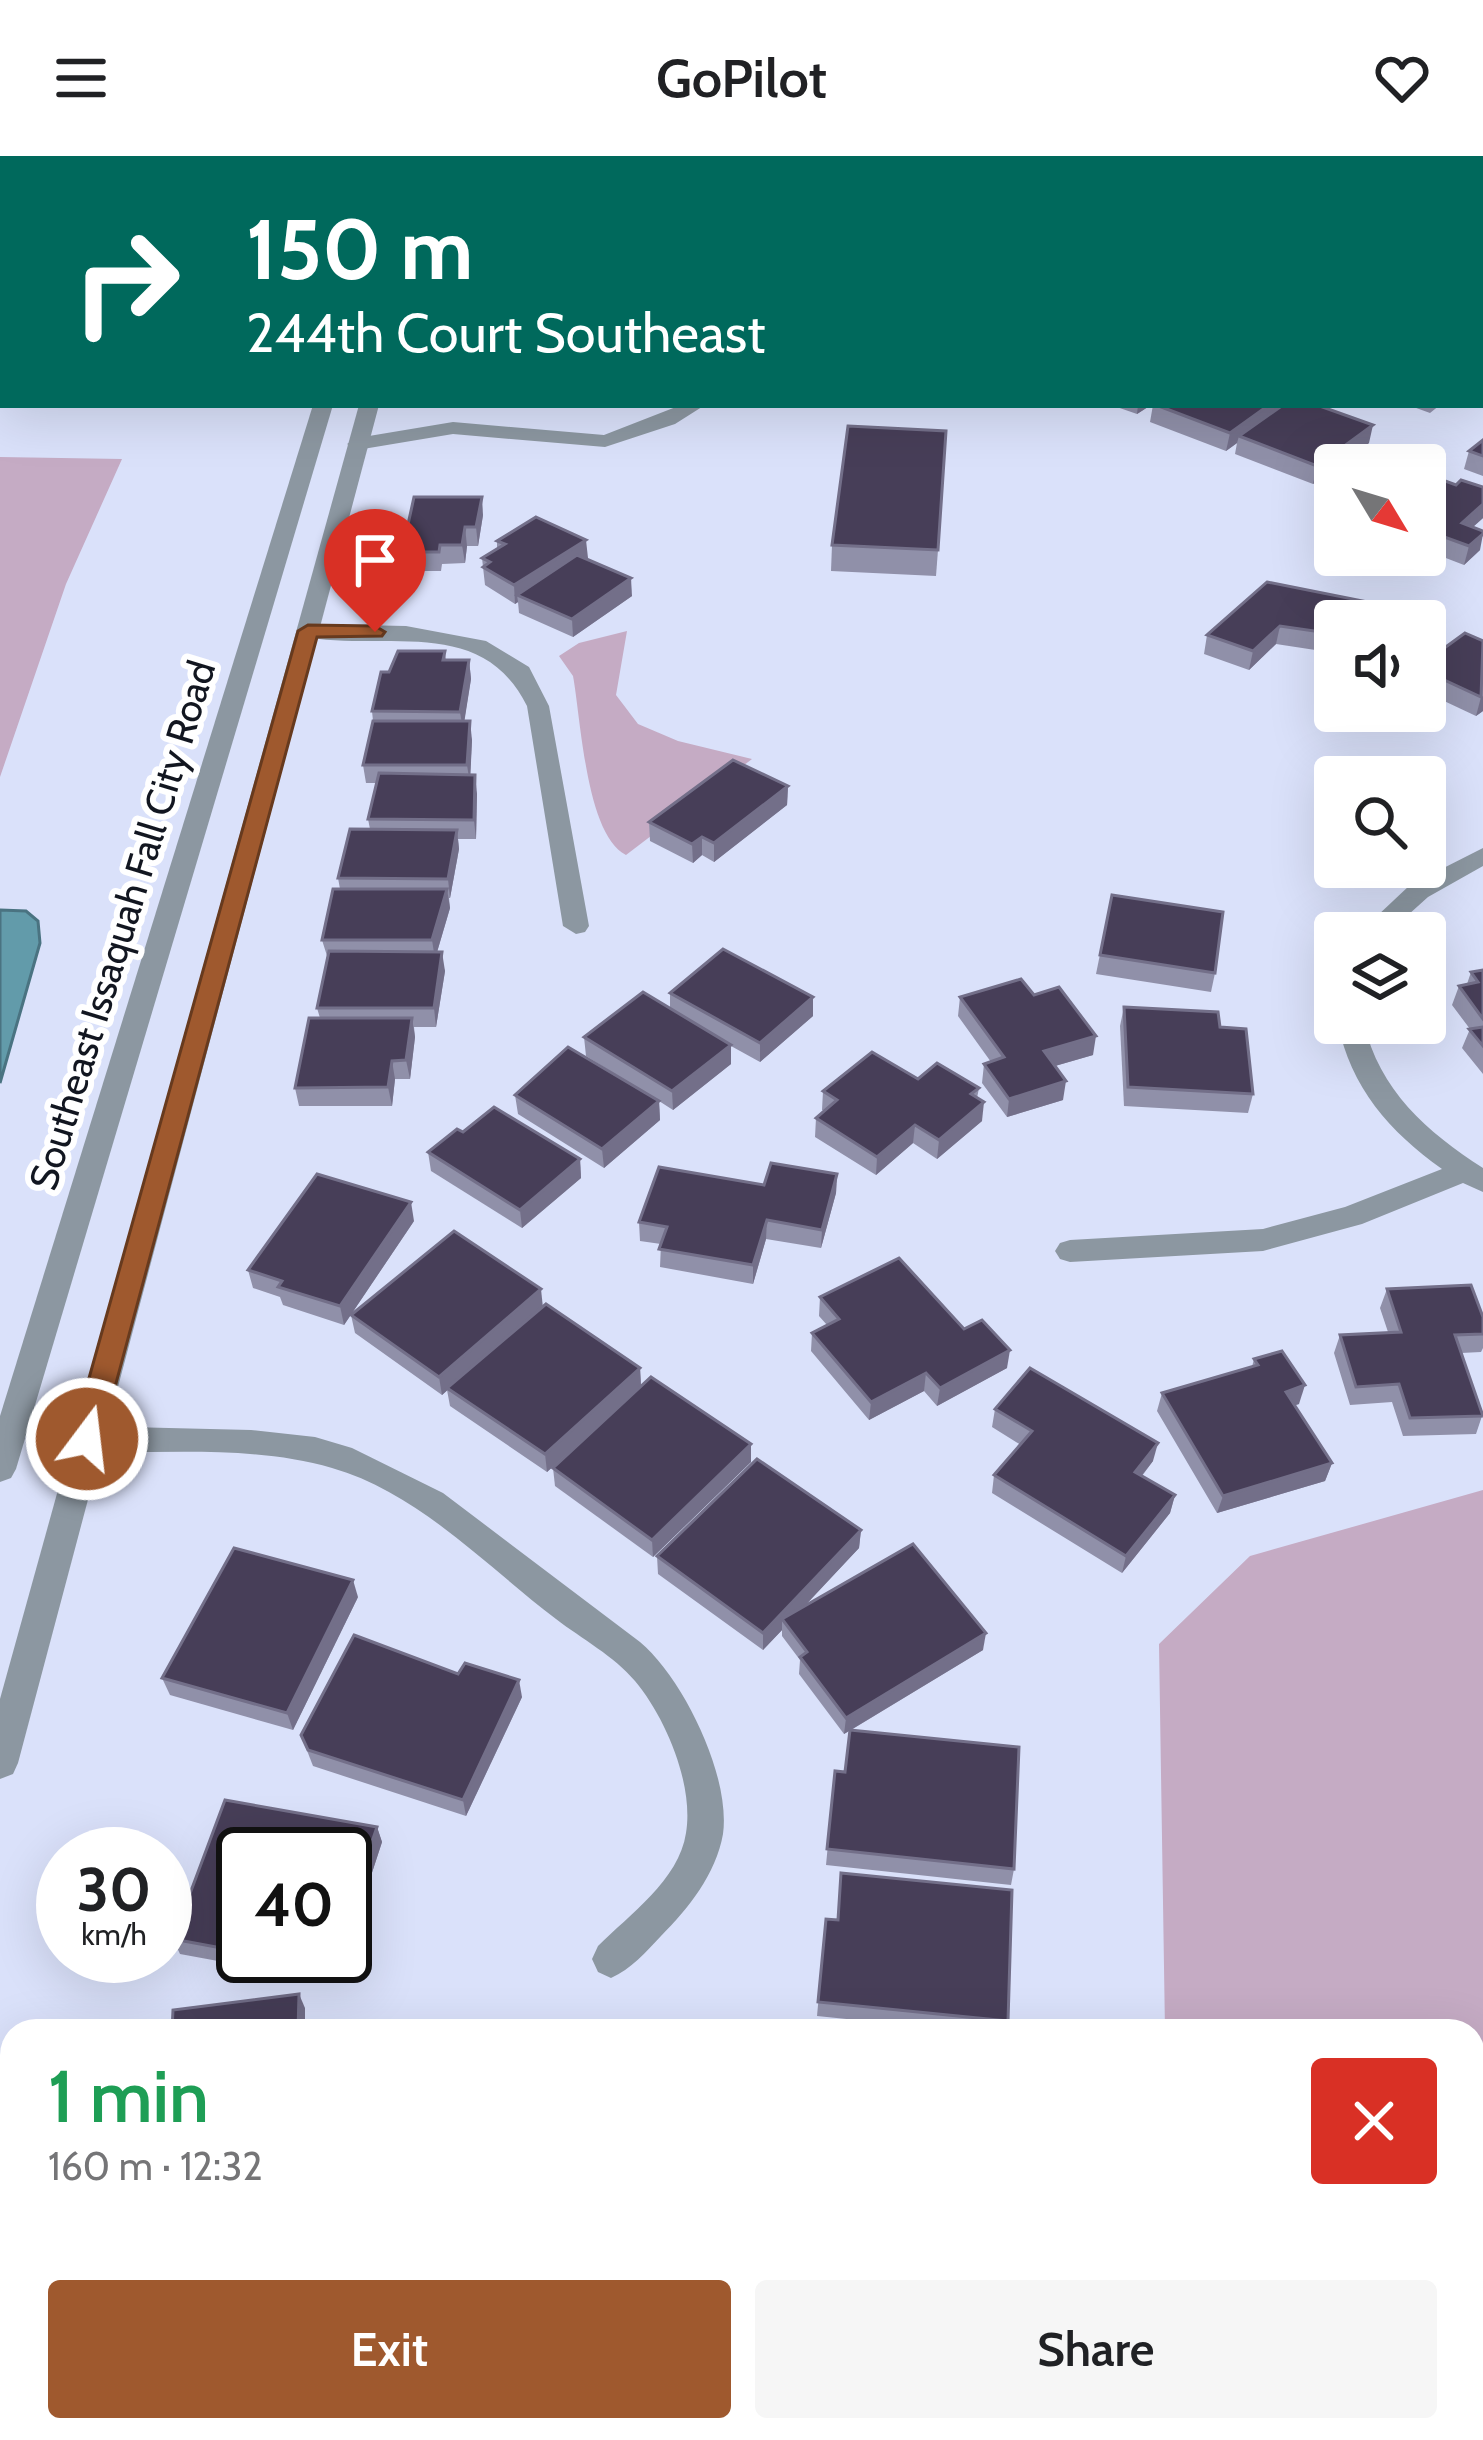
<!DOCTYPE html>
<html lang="en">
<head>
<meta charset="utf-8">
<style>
	body { margin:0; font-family:Cabin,sans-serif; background:#f6f6f6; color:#202124; height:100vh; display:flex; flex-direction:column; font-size:45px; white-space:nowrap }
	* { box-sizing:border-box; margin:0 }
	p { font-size:39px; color:#757577 }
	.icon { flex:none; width:66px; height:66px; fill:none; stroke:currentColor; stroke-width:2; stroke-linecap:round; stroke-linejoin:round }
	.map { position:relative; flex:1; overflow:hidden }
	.side { position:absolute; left:0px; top:1863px; width:1485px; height:423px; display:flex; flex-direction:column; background:#fff; border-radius:36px 36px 0 0; box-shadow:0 12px 48px #0002 }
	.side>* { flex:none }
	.top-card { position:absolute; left:0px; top:0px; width:1485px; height:252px; box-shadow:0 12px 48px #0002; background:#00695c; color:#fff; overflow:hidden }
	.needle { width:78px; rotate:128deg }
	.tools { position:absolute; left:1314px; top:288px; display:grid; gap:24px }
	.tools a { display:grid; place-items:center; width:132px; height:132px; border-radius:12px; background:#fff; box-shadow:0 12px 48px #0002; font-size:60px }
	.speed { position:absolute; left:36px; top:1671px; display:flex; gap:24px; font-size:60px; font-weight:700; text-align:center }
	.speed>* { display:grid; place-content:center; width:156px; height:156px; border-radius:50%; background:#fff; box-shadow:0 12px 48px #0002; line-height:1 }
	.speed small { font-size:30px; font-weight:400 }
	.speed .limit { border:6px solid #111; border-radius:18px; background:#fff; color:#111 }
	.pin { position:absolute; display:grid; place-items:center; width:102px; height:102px; color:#fff; margin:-123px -51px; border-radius:50% 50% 50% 0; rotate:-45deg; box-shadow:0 0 12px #0007 }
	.pin .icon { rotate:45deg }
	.me { position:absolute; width:132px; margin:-66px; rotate:15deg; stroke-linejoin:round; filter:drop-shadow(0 0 9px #0008) }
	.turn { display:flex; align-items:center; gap:42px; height:252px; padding:0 48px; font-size:54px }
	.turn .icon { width:156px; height:156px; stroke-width:2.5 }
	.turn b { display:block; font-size:84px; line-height:102px }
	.round { display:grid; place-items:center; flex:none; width:126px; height:126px; border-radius:12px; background:#f6f6f6 }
	.head { display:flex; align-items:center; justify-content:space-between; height:204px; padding:0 48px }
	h1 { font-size:72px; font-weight:600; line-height:90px; color:#1e9e55 }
	.action { display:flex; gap:24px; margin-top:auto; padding:24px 48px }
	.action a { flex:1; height:138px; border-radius:12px; background:#9f592e; color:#fff; font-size:48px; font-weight:600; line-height:138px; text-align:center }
	.action a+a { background:#f6f6f6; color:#202124 }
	header { display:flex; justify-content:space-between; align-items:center; height:156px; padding:0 48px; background:#fff; font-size:54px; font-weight:600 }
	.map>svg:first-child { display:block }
	.green { fill:#c5abc4 }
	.water { fill:#629baa; stroke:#4a7381; stroke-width:3 }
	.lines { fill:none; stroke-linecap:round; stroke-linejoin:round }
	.minor { fill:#8c97a1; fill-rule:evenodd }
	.tertiary { fill:#8c97a1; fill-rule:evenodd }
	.wall { fill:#9090a9; fill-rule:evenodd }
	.shaded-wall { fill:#736f89 }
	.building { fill:#473e58; stroke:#736f89; stroke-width:3 }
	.route { fill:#9f592e; stroke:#673a1e; stroke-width:3 }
	.labels { text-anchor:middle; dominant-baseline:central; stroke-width:12; stroke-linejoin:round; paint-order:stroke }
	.street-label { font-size:39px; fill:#121620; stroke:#fff }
</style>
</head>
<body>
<header><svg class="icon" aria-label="menu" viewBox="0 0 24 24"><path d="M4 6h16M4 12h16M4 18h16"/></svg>GoPilot<svg class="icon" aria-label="heart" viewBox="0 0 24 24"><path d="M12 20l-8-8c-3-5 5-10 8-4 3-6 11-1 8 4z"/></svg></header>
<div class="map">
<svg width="1483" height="2284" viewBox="0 0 1483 2284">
	<rect width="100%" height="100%" fill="#dae1fa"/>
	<!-- green -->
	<g class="green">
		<polygon points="0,301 122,303 66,428 0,621"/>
		<path d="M627,475l-11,64 22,29 40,17 74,18 -126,96c-40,-20 -45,-136 -53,-179l-14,-20 20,-13z"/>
		<polygon points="1483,1334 1483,2284 1172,2284 1172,2274 1473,2274 1473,1875 1165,1875 1159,1488 1250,1400"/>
	</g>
	<!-- water -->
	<polygon class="water" points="0,754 26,755 38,765 40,787 0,927"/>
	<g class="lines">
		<!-- minor -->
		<g class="minor">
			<polygon points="1278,0 1303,0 1305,3 1280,3"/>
			<polygon points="1406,0 1425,0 1404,3"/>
			<rect x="1482" y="51" width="1" height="11"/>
			<polygon points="681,249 705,249 675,268 605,291 453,278 357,294 347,288 357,282 453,266 604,279"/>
			<path d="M308,468l98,2 80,15 43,26 20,39 40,220 -4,6 -9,2 -13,-8 -36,-220c-46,-93 -145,-53 -227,-70l-3,-5z"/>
			<polygon points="1483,692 1483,710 1428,741 1388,777 1359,777 1410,729"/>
			<path d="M1338,867h26c15,67 63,109 119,145v24l-20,-9 -101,41 -99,27 -193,11 -10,-3 -5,-8 5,-8 10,-3 193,-11 82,-22 97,-38c-52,-37 -92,-82 -104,-146z"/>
			<path d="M87,1270l164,4 64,7 37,11 91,45 197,149c43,36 91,134 83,192 -7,40 -35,75 -62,102 -15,16 -30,33 -50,42l-13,-6 -6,-13 6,-13c31,-31 81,-66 88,-113 8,-48 -20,-115 -51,-152 -21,-25 -53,-42 -79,-62 -70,-53 -137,-126 -224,-151 -78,-23 -165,-14 -245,-16l-11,-4 -5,-9 5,-9z"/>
		</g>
		<!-- tertiary -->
		<g class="tertiary">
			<rect x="388" y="0" width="16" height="3"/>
			<polygon points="313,249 333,249 16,1313 11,1322 0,1326 0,1260"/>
			<polygon points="359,249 379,249 18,1607 13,1618 0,1623 0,1543"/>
		</g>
	</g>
	<!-- wall -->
	<g class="wall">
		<polygon points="596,0 638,0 630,3 603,3"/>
		<polygon points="703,0 749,0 746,3 704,3"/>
		<polygon points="1049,0 1081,0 1077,3 1062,3"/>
		<polygon points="1111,249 1151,249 1137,258"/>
		<polygon points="1153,249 1280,252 1369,287 1335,309 1335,312 1313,328 1235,298 1237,287 1226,295 1150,266"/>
		<polygon points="1408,249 1440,249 1430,257"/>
		<polygon points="1483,284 1483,320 1464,313 1469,295"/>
		<polygon points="1456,329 1483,362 1473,371 1480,394 1464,409 1425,394 1425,332"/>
		<polygon points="483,359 478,390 467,390 465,407 442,408 441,415 405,415 402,396"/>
		<polygon points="586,384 586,403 632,440 573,481 519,457 518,446 515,448 485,429 482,402 497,393 497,385"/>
		<polygon points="832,389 938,394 936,420 831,415"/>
		<polygon points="1368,446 1363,465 1335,465 1335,497 1276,488 1249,514 1204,498 1207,479"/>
		<polygon points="1483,485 1483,555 1476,560 1425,536 1425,506"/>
		<polygon points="445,495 446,504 469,504 471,523 464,565 472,584 470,619 477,638 476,683 458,683 459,693 450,742 449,742 450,752 437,796 445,815 436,871 414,871 415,881 410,923 395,923 392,950 299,950 295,932 320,862 317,852 328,803 322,784 340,733 338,722 370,673 368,663 376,627 366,627 363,609 373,565 372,555 389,516"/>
		<polygon points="788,630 787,649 714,706 702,699 693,707 650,685 649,666"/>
		<polygon points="1112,739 1215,817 1211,836 1096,818"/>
		<polygon points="1483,814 1483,918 1462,892 1470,873 1452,849 1459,830 1467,828 1471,816"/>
		<polygon points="670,837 813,860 760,906 731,890 731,908 673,954 659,945 660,964 604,1012 518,958 515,939 657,944 586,900 584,881 670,853"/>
		<polygon points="1034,839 1093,899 1055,910 1063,944 1007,961 982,927 984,908 991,906 958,860 960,841"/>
		<polygon points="1124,851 1220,871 1253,938 1248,957 1124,950 1120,870"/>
		<polygon points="918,923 979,932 977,942 982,965 937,1003 913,987 876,1019 815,981 816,962 824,955 822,954 823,935"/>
		<polygon points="428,996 580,1003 581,1022 522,1072 431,1015"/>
		<polygon points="837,1018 836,1037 821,1092 766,1083 753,1128 660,1111 661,1088 640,1085 639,1066 764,1029"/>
		<polygon points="414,1065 344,1169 283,1149 280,1141 253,1132 248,1114"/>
		<polygon points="1387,1133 1483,1161 1483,1192 1481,1196 1461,1197 1483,1257 1476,1278 1403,1280 1392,1246 1350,1249 1334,1197 1340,1179 1388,1176 1380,1152"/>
		<polygon points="820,1141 964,1173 1007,1212 937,1250 924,1235 869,1264 811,1195 812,1177 827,1169 819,1160"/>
		<polygon points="543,1151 640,1212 641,1230 547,1316 450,1250 447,1234 442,1239 355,1177 351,1159"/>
		<polygon points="1254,1203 1299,1248 1295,1249 1332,1307 1325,1325 1217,1357 1157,1255 1162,1237 1252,1211"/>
		<polygon points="995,1253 1153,1305 1142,1320 1175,1339 1170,1357 1122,1417 992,1337 994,1319 1021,1289 992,1271"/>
		<polygon points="751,1306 653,1401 555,1330 553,1312"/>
		<polygon points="861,1374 859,1392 804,1450 983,1494 851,1574 1014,1713 1011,1729 826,1709 835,1615 845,1616 849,1575 844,1578 799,1518 800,1504 782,1480 782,1474 763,1494 658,1418 657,1400"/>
		<polygon points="358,1441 293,1574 170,1539 162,1522"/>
		<polygon points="458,1518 522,1541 466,1660 313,1610 301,1579"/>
		<path d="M225,1644l152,27 5,15 -16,49 3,11 -31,81 -158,-29 -7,-15zM243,1698h102v102h-102z"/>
		<polygon points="826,1763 838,1764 1008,1865 1005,1875 964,1875 817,1860"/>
		<polygon points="368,2277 600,2284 372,2284"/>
	</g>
	<!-- shaded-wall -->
	<g class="shaded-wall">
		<polygon points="616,0 638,0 630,3 616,3"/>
		<polygon points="1138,249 1151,249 1137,258"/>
		<polygon points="1269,249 1280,249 1279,257 1239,280 1237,287 1226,295 1230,277"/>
		<polygon points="1373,269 1369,287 1339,309 1335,309 1335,312 1313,328 1317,310"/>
		<polygon points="482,341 483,359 478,390 476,371"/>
		<polygon points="1483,348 1483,362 1457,385 1462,367"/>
		<polygon points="465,371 467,390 465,407 462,389"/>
		<polygon points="1483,378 1480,394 1464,409 1469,390"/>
		<polygon points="586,384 588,402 524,442 517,439 518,446 515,448 514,429"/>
		<polygon points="631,422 632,440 573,481 572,463"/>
		<polygon points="1280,470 1276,488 1249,514 1253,495"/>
		<polygon points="469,504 471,523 463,574 460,556"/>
		<polygon points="1483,540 1483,555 1476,560 1481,541"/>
		<polygon points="470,565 472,584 470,628 467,609"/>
		<polygon points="475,619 477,638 476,683 474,664"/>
		<polygon points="788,630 787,649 714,706 714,687"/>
		<polygon points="457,674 459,693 450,742 448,723"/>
		<polygon points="702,681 702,699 693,707 692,688"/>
		<polygon points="447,733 450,752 435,803 432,784"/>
		<polygon points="442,796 445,815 436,871 434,852"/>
		<polygon points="813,841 813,860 760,906 760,887"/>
		<polygon points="412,862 415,881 410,923 406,904"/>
		<polygon points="1096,880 1093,899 1041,914 1044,895"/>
		<polygon points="731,889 731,908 673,954 672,935"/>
		<polygon points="392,905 395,923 392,950 388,931"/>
		<polygon points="1066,925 1063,944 1007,961 1009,943"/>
		<polygon points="659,945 660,964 604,1012 602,993"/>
		<polygon points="984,946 982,965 937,1003 939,984"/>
		<polygon points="915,969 913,987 876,1019 877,1001"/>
		<polygon points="580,1003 581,1022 522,1072 520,1054"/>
		<polygon points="837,1018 836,1037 821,1092 822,1074"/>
		<polygon points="411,1046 414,1065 344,1169 340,1150"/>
		<polygon points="767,1064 766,1083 753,1128 753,1109"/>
		<polygon points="541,1133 543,1152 442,1239 439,1221"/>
		<polygon points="1010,1194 1007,1212 937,1250 940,1232"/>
		<polygon points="640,1212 641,1230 547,1316 545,1298"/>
		<polygon points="926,1217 924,1235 869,1264 871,1246"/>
		<polygon points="1305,1229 1299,1248 1280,1254 1286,1236"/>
		<polygon points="1158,1287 1153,1305 1131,1333 1135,1316"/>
		<polygon points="751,1288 751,1306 653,1401 652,1384"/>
		<polygon points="1332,1307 1325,1325 1217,1357 1223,1340"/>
		<polygon points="1175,1339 1170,1357 1122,1417 1126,1400"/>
		<polygon points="861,1374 859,1392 787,1469 782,1463 782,1474 763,1494 763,1477"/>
		<polygon points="353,1424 358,1441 293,1574 287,1557"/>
		<polygon points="986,1477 983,1494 844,1578 846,1562"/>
		<polygon points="519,1524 522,1541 466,1660 463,1644"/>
		<polygon points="377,1671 382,1686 366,1735 369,1746 338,1827 333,1813 338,1800 345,1800 345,1781 357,1730"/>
		<polygon points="299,1838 305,1852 305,1875 298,1875"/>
	</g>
	<!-- building -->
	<g class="building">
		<polygon points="762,0 844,0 839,3 756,3"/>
		<polygon points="958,0 1033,0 1042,3 953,3"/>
		<polygon points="1154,0 1260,0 1268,2 1149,3"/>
		<polygon points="1156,249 1269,249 1230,277"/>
		<polygon points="1283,249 1317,249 1373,269 1317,310 1239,280"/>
		<polygon points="848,270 946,275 938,394 832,389"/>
		<polygon points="1483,284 1483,300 1469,295"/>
		<polygon points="1437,322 1456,329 1461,324 1483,331 1483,348 1462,367 1483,375 1483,378 1469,390 1425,374 1425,332"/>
		<polygon points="414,341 482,341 476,371 465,371 462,389 440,389 439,396 402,396"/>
		<polygon points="536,361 586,384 514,429 483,411 490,406 482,402 505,388 497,385"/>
		<polygon points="577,399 631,422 572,463 517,439"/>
		<polygon points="1267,426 1368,446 1360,465 1335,465 1335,478 1280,470 1253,495 1207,479"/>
		<polygon points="1465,477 1483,485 1481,541 1425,515 1425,506"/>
		<polygon points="398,495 445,495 443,504 469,504 460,556 372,555 381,516 389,516"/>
		<polygon points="373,565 470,565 467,609 363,609"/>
		<polygon points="733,604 788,630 714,687 702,681 692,688 649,666"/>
		<polygon points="379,617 475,619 474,664 368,663"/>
		<polygon points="350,673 457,674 448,723 338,722"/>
		<polygon points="333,733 447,733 432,784 322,784"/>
		<polygon points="1112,739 1223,756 1215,817 1100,799"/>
		<polygon points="723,793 813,841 760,887 670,837"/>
		<polygon points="329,795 442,796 434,852 317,852"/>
		<polygon points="1483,814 1483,863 1459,830 1478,826 1471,816"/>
		<polygon points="1021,823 1034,839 1059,831 1096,880 1044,895 1066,925 1009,943 984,908 1004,901 960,841"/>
		<polygon points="643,836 731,889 672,935 584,881"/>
		<polygon points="1124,851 1218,856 1220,871 1246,873 1253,938 1128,931"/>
		<polygon points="309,862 412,862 406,904 392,905 388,931 295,932"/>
		<polygon points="1483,871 1483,890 1469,873"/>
		<polygon points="568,891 659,945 602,993 515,939"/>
		<polygon points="872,896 918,923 937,907 979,932 971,938 984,946 939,984 915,969 877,1001 816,962 837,944 823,935"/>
		<polygon points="494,951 580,1003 520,1054 428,996 457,973 463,976"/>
		<polygon points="771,1007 837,1018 822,1074 767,1064 753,1109 659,1093 667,1071 639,1066 659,1011 764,1029"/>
		<polygon points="317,1018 411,1046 340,1150 278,1131 282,1125 248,1114"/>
		<polygon points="454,1075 541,1133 439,1221 351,1159"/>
		<polygon points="899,1102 964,1173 982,1164 1010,1194 940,1232 926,1217 871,1246 812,1177 839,1163 820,1141"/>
		<polygon points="1471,1129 1483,1161 1483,1178 1455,1179 1483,1260 1410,1262 1399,1228 1356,1231 1340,1179 1401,1176 1387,1133"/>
		<polygon points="546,1148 640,1212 545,1298 447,1232"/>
		<polygon points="1282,1195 1305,1229 1286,1236 1332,1307 1223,1340 1162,1237 1258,1209 1254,1203"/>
		<polygon points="1030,1212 1158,1287 1135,1316 1175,1339 1126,1400 994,1319 1032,1275 995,1253"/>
		<polygon points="651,1221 751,1288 652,1384 553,1312"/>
		<polygon points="757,1303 861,1374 763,1477 657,1400"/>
		<polygon points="913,1388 986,1477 846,1562 800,1501 807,1496 782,1463"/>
		<polygon points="234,1392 353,1424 287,1557 162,1522"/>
		<polygon points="354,1479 458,1518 465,1507 519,1524 463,1644 308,1594 301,1579"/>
		<polygon points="850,1574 1019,1591 1014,1713 827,1693 835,1615 845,1616"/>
		<polygon points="225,1644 377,1671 357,1730 364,1731 345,1781 345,1698 243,1698 243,1796 173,1783"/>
		<polygon points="841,1717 1012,1734 1008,1865 818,1846 826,1763 838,1764"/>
		<polygon points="265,1800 338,1800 333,1813"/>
		<polygon points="299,1838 298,1875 172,1875 173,1854"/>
		<polygon points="368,2274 598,2274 597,2284 417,2284 368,2277"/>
		<polygon points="796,2274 999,2274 998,2284 795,2284"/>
	</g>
	<!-- route -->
	<polygon class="route" points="375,470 385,476 382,480 317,481 101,1283 97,1292 76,1292 72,1283 298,475 308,469"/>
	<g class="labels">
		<!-- street labels -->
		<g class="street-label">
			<text transform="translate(122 769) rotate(-73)">Southeast Issaquah Fall City Road</text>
		</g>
	</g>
</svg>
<div class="tools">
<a><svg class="needle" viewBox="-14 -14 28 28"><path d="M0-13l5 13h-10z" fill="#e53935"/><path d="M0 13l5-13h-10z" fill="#757577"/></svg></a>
<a><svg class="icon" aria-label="sound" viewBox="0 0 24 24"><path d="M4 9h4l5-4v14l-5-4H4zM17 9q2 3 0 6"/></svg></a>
<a><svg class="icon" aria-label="search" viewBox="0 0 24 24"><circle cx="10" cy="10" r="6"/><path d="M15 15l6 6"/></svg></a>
<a><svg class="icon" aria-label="layers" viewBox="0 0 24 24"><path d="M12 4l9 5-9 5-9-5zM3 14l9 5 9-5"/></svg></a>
</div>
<div class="speed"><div>30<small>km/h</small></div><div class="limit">40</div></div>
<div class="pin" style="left:375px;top:476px;background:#d93025"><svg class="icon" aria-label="arrive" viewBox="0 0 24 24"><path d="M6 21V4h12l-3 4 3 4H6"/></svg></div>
<svg class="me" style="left:87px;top:1283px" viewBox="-20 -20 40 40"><circle r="17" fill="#9f592e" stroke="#fff" stroke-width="3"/><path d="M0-11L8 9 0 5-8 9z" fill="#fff"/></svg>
<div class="top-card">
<div class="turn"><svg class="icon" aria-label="right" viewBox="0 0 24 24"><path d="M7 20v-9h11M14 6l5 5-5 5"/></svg><div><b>150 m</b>244th Court Southeast</div></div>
</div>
<section class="side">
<div class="head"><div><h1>1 min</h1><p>160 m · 12:32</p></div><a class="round" style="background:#d93025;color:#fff"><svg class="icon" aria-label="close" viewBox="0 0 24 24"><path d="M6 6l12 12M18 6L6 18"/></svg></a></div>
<div class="action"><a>Exit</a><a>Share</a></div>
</section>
</div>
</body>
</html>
